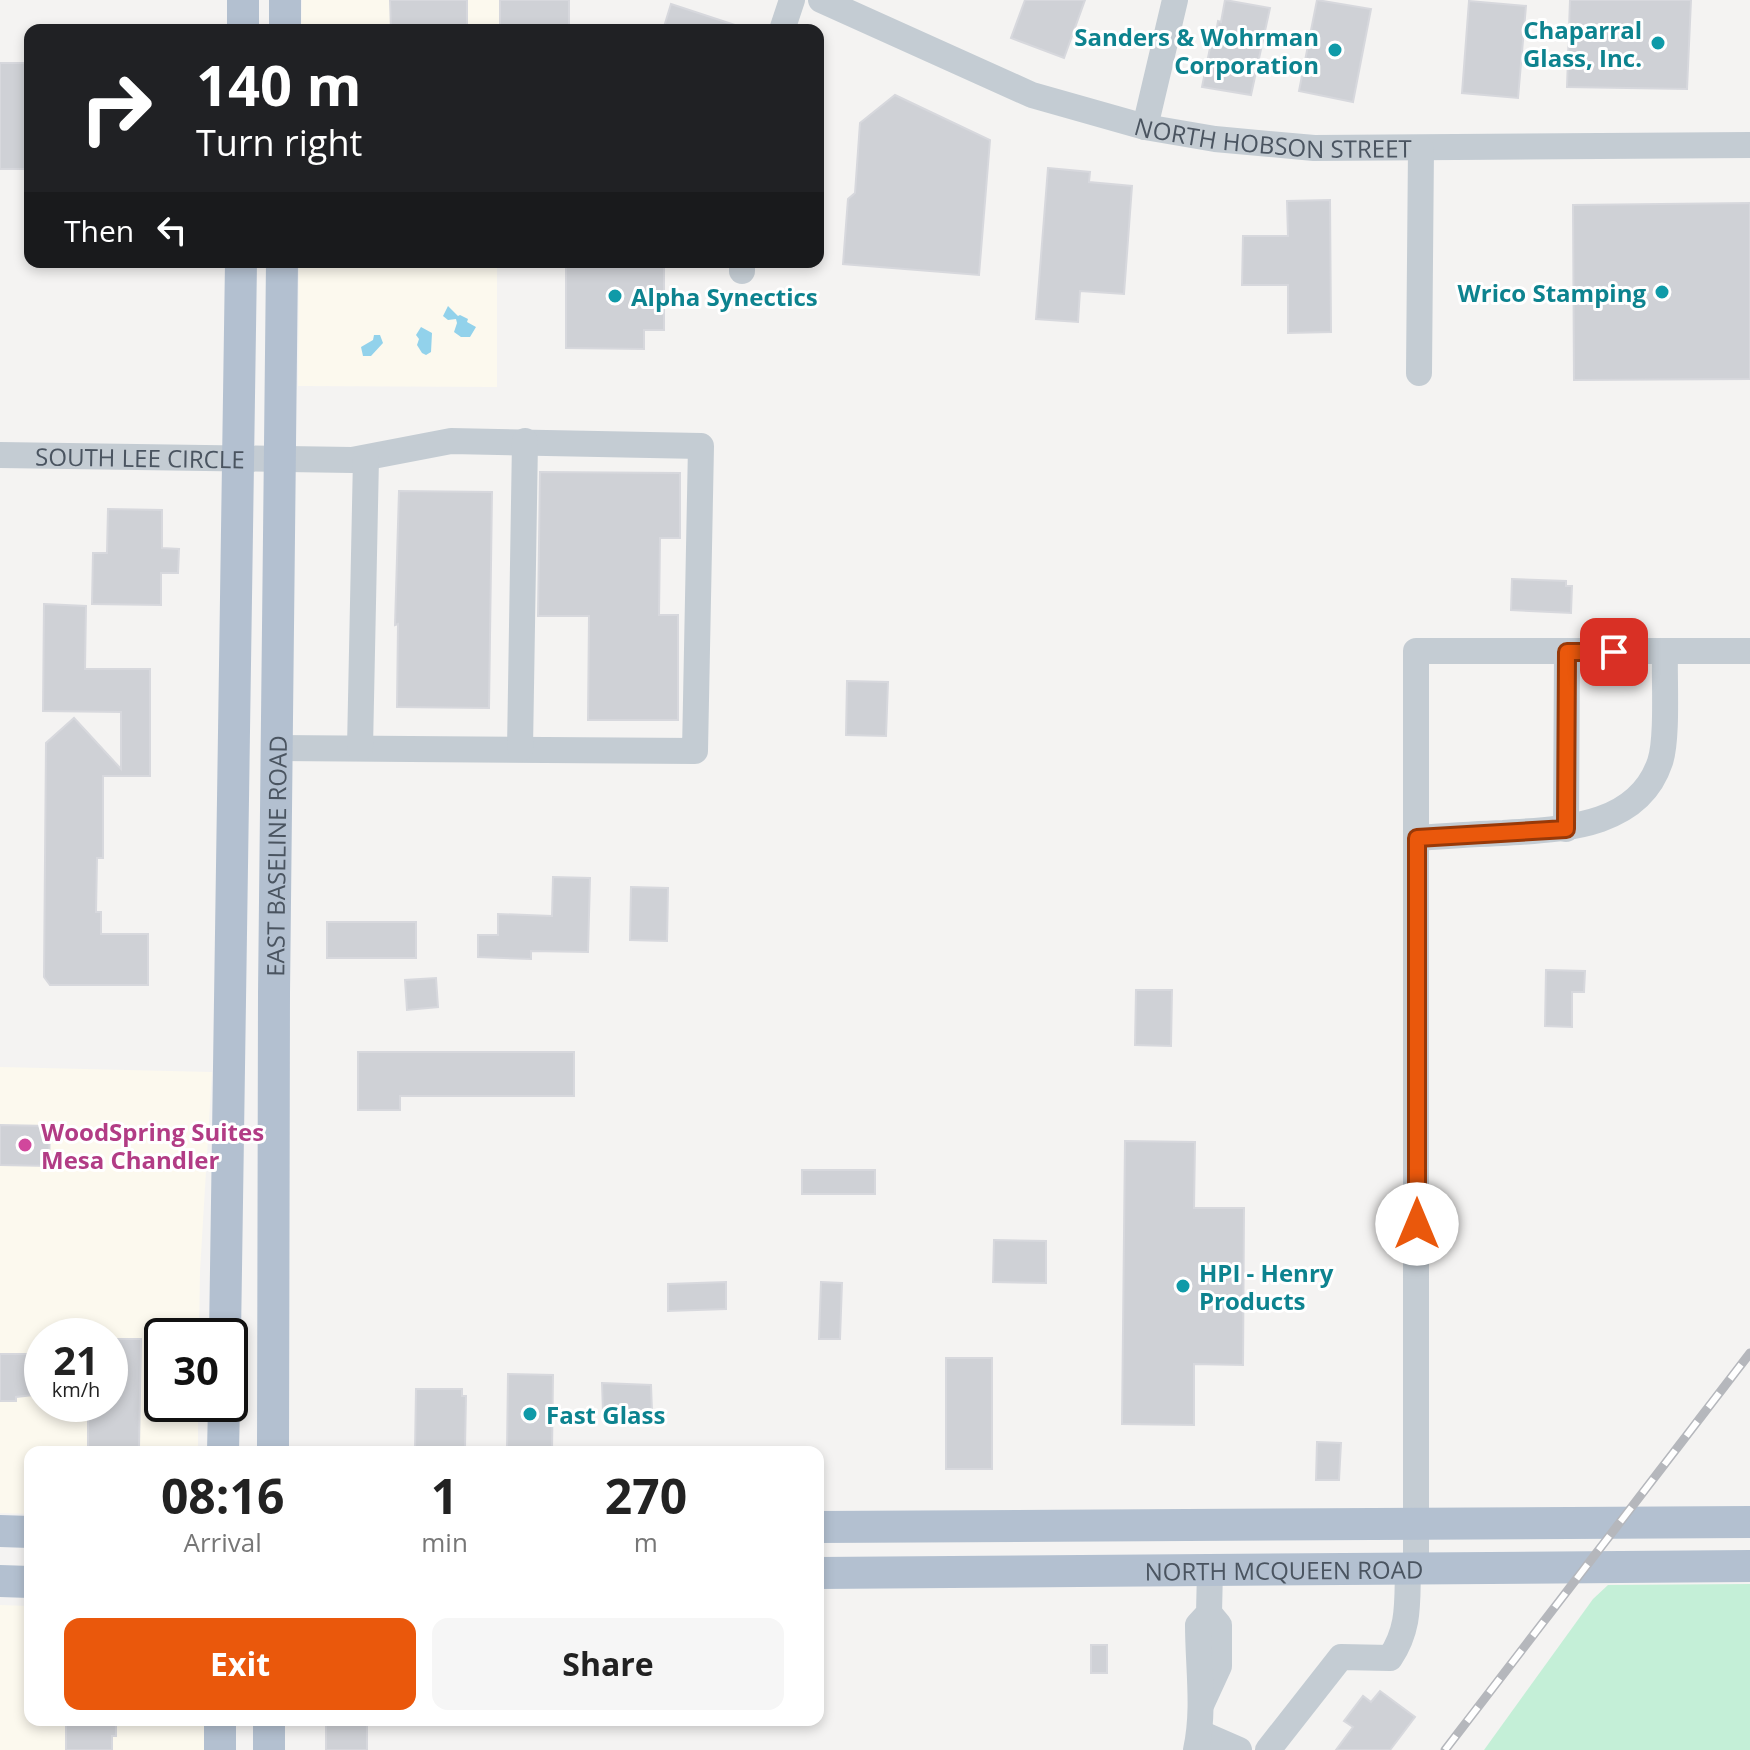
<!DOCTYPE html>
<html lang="en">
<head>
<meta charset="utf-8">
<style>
	body { margin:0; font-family:"Open Sans",sans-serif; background:#f6f6f6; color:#222; height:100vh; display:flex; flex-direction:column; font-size:30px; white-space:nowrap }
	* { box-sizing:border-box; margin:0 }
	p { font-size:26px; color:#767676 }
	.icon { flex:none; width:44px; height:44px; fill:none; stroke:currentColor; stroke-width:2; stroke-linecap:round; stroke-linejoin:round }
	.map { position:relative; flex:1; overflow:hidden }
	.details { position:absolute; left:24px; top:1446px; width:800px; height:280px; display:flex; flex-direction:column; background:#fff; border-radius:16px; box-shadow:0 4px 12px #0003 }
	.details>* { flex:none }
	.banner { position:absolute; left:24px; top:24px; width:800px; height:244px; border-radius:16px; box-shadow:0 4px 12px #0003; background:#202124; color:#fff; overflow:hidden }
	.speed { position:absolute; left:24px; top:1318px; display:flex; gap:16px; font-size:40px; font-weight:700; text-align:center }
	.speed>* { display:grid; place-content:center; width:104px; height:104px; border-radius:50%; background:#fff; box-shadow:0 4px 12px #0003; line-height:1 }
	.speed small { font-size:20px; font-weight:400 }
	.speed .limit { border:4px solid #111; border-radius:12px; background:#fff; color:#111 }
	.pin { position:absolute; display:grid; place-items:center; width:68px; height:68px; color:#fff; margin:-34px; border-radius:16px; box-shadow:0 4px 12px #0006 }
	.me { position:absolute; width:88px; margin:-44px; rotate:0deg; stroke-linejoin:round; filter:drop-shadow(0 0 6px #0008) }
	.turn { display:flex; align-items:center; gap:28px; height:168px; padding:0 40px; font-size:36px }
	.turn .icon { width:104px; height:104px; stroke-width:2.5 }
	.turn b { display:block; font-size:56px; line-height:68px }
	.then { display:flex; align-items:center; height:76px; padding:0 40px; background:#0003; gap:16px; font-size:30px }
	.eta { display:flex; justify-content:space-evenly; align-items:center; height:136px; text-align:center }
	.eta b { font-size:48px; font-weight:700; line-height:56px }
	.primary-button { display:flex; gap:16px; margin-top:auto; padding:16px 40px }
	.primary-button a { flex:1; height:92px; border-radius:16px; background:#ea580c; color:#fff; font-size:32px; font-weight:700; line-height:92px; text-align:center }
	.primary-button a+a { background:#f6f6f6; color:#222 }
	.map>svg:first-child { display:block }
	.commercial { fill:#fcf9ee; fill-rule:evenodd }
	.green { fill:#c4efd7 }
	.water { fill:#92d2eb }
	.building { fill:#cfd1d6; stroke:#d7d8dd; stroke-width:2 }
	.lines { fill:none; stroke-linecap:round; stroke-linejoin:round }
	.minor { stroke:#c4ccd3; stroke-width:26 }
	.major { stroke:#b3c0d0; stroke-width:32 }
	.rail-casing { stroke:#b5b7bc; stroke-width:9 }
	.rail { stroke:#fff; stroke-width:6; stroke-dasharray:18; stroke-linecap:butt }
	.route-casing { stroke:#983908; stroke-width:20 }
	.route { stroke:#ea580c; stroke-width:14 }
	.culture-dot { fill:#0f9aa8; stroke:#fff; stroke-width:3 }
	.hotel-dot { fill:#d1479c; stroke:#fff; stroke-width:3 }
	.labels { text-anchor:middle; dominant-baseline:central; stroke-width:6; stroke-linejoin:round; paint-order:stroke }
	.culture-label { font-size:24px; font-weight:bold; fill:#0d838f; stroke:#fff; text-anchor:end }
	.street-label { font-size:24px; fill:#4a5460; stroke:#fff }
	.hotel-label { font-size:24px; font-weight:bold; fill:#b23c85; stroke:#fff; text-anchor:start }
</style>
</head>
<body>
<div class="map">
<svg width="1750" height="1750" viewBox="0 0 1750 1750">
	<rect width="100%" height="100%" fill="#f4f3f2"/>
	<!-- commercial -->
	<g class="commercial">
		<polygon points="302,0 499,0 499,30 301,30"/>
		<polygon points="299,262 497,262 497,387 298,386"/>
		<path d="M0,1067l212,5 -12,199 -1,65h-37v68h36v48h-168v62l-30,-1zM42,1336h68v68h-68z"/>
		<polygon points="0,1605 30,1606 30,1720 204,1720 204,1750 0,1750"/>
	</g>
	<!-- green -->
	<polygon class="green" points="1750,1584 1750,1750 1484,1750 1593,1599 1608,1585"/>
	<!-- water -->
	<g class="water">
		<polygon points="448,306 458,316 460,315 468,319 467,322 476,327 470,337 461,337 454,332 457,323 456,319 448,320 443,316"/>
		<polygon points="421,327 432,333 431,352 426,355 422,353 417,345 419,339 416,335"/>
		<polygon points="374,335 380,335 383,343 371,356 363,356 361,347 373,340"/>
	</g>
	<!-- building -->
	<g class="building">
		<polygon points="390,0 467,0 467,30 391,30"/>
		<rect x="500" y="0" width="69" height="30"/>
		<polygon points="1025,0 1085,0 1064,58 1011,38"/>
		<polygon points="1225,0 1270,8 1251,95 1202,87 1211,43 1214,44 1218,21 1221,22"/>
		<polygon points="1317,0 1371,9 1353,102 1299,91"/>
		<polygon points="1570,0 1691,0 1687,89 1567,87"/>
		<polygon points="1469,1 1526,6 1518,98 1462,93"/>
		<polygon points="671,4 741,27 741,30 663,30"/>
		<rect x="0" y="63" width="30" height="106"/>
		<polygon points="895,95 990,140 979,275 843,264 848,199 855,193 860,123"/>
		<polygon points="1048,168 1090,172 1089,182 1132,186 1124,294 1080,291 1078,322 1036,319"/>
		<polygon points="1330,200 1331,332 1288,333 1288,285 1242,285 1243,236 1288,236 1287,201"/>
		<polygon points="1750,203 1750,379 1574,380 1573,205"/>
		<polygon points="566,262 664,262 664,330 644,330 644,349 566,348"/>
		<polygon points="540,472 680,473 680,538 660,538 659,615 678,615 678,720 588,720 589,616 538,616"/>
		<polygon points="399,491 492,492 489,708 397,707 398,624 395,625"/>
		<polygon points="108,509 162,510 162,548 179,549 178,573 161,573 161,605 92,604 93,553 107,553"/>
		<polygon points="1512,579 1566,581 1566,586 1572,586 1571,613 1511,610"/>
		<polygon points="44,604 86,606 85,669 150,669 150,776 103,776 103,858 97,858 96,912 101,912 101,934 148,934 148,985 50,985 44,977 46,743 74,718 121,769 121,712 43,711"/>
		<polygon points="847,681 888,682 886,736 846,735"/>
		<polygon points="553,877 590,878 588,952 531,951 531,959 478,957 478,935 498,935 498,914 552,916"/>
		<polygon points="631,887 668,888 667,941 630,940"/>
		<rect x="327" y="922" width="89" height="36"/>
		<polygon points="1546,970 1585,971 1584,992 1572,992 1572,1027 1545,1026"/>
		<polygon points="436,978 438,1007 407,1010 405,980"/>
		<polygon points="1136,990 1172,990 1171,1046 1135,1045"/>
		<polygon points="358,1052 574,1052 574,1096 400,1096 400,1110 358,1110"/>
		<polygon points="0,1125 50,1126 49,1166 0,1165"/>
		<polygon points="1125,1141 1195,1142 1194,1208 1244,1208 1243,1365 1194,1364 1194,1425 1122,1424"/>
		<rect x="802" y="1170" width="73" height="24"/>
		<polygon points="994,1240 1046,1241 1046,1283 993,1282"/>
		<polygon points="726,1282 726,1309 668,1311 668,1284"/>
		<polygon points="821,1282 842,1283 840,1339 819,1339"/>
		<polygon points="110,1339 141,1339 139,1448 88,1447 88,1404 110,1404"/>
		<polygon points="0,1354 33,1354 33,1361 37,1361 33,1395 16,1397 16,1401 0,1401"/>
		<rect x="946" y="1358" width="46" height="111"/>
		<polygon points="508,1374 553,1375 552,1452 507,1452"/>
		<polygon points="602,1383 651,1385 652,1411 603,1412"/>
		<polygon points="416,1389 462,1389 462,1396 466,1396 465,1448 457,1448 457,1452 415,1452"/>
		<polygon points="1317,1442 1341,1443 1339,1480 1316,1480"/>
		<rect x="1091" y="1645" width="16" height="28"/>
		<polygon points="1380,1691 1415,1717 1390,1750 1336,1750 1353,1727 1344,1721 1363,1696 1371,1702"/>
		<polygon points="66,1720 116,1720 116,1736 112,1736 112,1750 66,1750"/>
		<rect x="326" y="1720" width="41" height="30"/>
	</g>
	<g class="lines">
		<!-- minor -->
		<g class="minor">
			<path id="s1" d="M821,0l211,95 113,32 70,12 99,9 436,-3"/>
			<polyline points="782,30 792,0"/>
			<polyline points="1145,127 1175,0"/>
			<polyline points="742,271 742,262"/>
			<polyline points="1419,373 1421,148"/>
			<path id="s2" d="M0,455l352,5 99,-19 250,5 -6,305 -418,-3"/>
			<polyline points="360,748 366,458"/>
			<polyline points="520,749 525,441"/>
			<polyline points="1566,829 1567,652"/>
			<path d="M1417,838c29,-2 57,-4 86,-5 59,-4 135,-5 157,-71 8,-23 4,-84 5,-111"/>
			<polyline points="1416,1568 1416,651 1750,651"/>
			<polyline points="1202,1703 1219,1666 1219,1625 1209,1613"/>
			<polyline points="1200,1733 1239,1750"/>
			<path d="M1196,1750c9,-41 2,-83 2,-125l11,-12 1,-43"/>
			<path d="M1268,1750l73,-93 49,1c20,-30 17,-55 18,-90"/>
		</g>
		<!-- major -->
		<g class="major">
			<polyline points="243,30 243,0"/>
			<polyline points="285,30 285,0"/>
			<polyline points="225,1336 241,262"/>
			<polyline points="223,1452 224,1404"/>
			<path id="s3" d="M273,1452l1,-459 8,-731"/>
			<polyline points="818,1527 1750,1522"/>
			<polyline points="0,1531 30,1532"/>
			<path id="s4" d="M818,1573l932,-7"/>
			<polyline points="0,1581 30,1582"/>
			<polyline points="220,1750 220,1720"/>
			<polyline points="269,1750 269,1720"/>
		</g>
		<defs>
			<polyline id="rail" points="1445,1750 1750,1353"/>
		</defs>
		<!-- rail casing -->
		<use href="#rail" class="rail-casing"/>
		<!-- rail -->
		<use href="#rail" class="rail"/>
	</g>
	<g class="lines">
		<defs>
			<polyline id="route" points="1417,1224 1417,838 1566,829 1567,652 1614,652"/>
		</defs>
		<!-- route casing -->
		<use href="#route" class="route-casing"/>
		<!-- route -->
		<use href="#route" class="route"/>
	</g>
	<!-- markers -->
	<g class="culture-dot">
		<circle cx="1658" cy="43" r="8"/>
		<circle cx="1335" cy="50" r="8"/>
		<circle cx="1662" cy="292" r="8"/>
		<circle cx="615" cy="296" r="8"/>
		<circle cx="1183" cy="1286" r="8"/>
		<circle cx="530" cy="1414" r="8"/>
	</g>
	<circle class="hotel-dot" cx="25" cy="1145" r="8"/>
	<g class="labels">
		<!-- culture labels -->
		<g class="culture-label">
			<text x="1642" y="29">Chaparral<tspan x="1642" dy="28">Glass, Inc.</tspan></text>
			<text x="1319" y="36">Sanders &amp; Wohrman<tspan x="1319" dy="28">Corporation</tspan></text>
			<text x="1646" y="292">Wrico Stamping</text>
			<text x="631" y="296" text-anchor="start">Alpha Synectics</text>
			<text x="1199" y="1272" text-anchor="start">HPI - Henry<tspan x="1199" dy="28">Products</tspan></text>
			<text x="546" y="1414" text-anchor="start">Fast Glass</text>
		</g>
		<!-- street labels -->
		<g class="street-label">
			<text stroke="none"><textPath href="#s1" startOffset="478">NORTH HOBSON STREET</textPath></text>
			<text stroke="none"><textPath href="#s2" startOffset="140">SOUTH LEE CIRCLE</textPath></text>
			<text stroke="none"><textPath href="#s3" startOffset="596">EAST BASELINE ROAD</textPath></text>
			<text stroke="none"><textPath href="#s4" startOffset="466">NORTH MCQUEEN ROAD</textPath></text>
		</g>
		<!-- hotel labels -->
		<g class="hotel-label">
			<text x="41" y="1131">WoodSpring Suites<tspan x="41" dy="28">Mesa Chandler</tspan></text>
		</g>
	</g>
</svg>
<div class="speed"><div>21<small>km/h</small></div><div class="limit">30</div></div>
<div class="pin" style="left:1614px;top:652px;background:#d93025"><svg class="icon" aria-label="arrive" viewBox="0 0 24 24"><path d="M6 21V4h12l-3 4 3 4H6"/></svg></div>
<svg class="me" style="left:1417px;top:1224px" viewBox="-20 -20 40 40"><circle r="19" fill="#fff"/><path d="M0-13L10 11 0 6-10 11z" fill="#ea580c"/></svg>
<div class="banner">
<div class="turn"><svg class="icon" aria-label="right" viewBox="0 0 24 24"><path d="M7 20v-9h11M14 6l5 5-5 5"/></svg><div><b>140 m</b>Turn right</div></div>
<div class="then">Then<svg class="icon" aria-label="left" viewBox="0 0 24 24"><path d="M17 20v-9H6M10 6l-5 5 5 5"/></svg></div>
</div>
<section class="details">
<div class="eta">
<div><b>08:16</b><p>Arrival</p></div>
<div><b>1</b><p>min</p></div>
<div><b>270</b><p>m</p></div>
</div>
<div class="primary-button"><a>Exit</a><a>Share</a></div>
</section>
</div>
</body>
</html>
